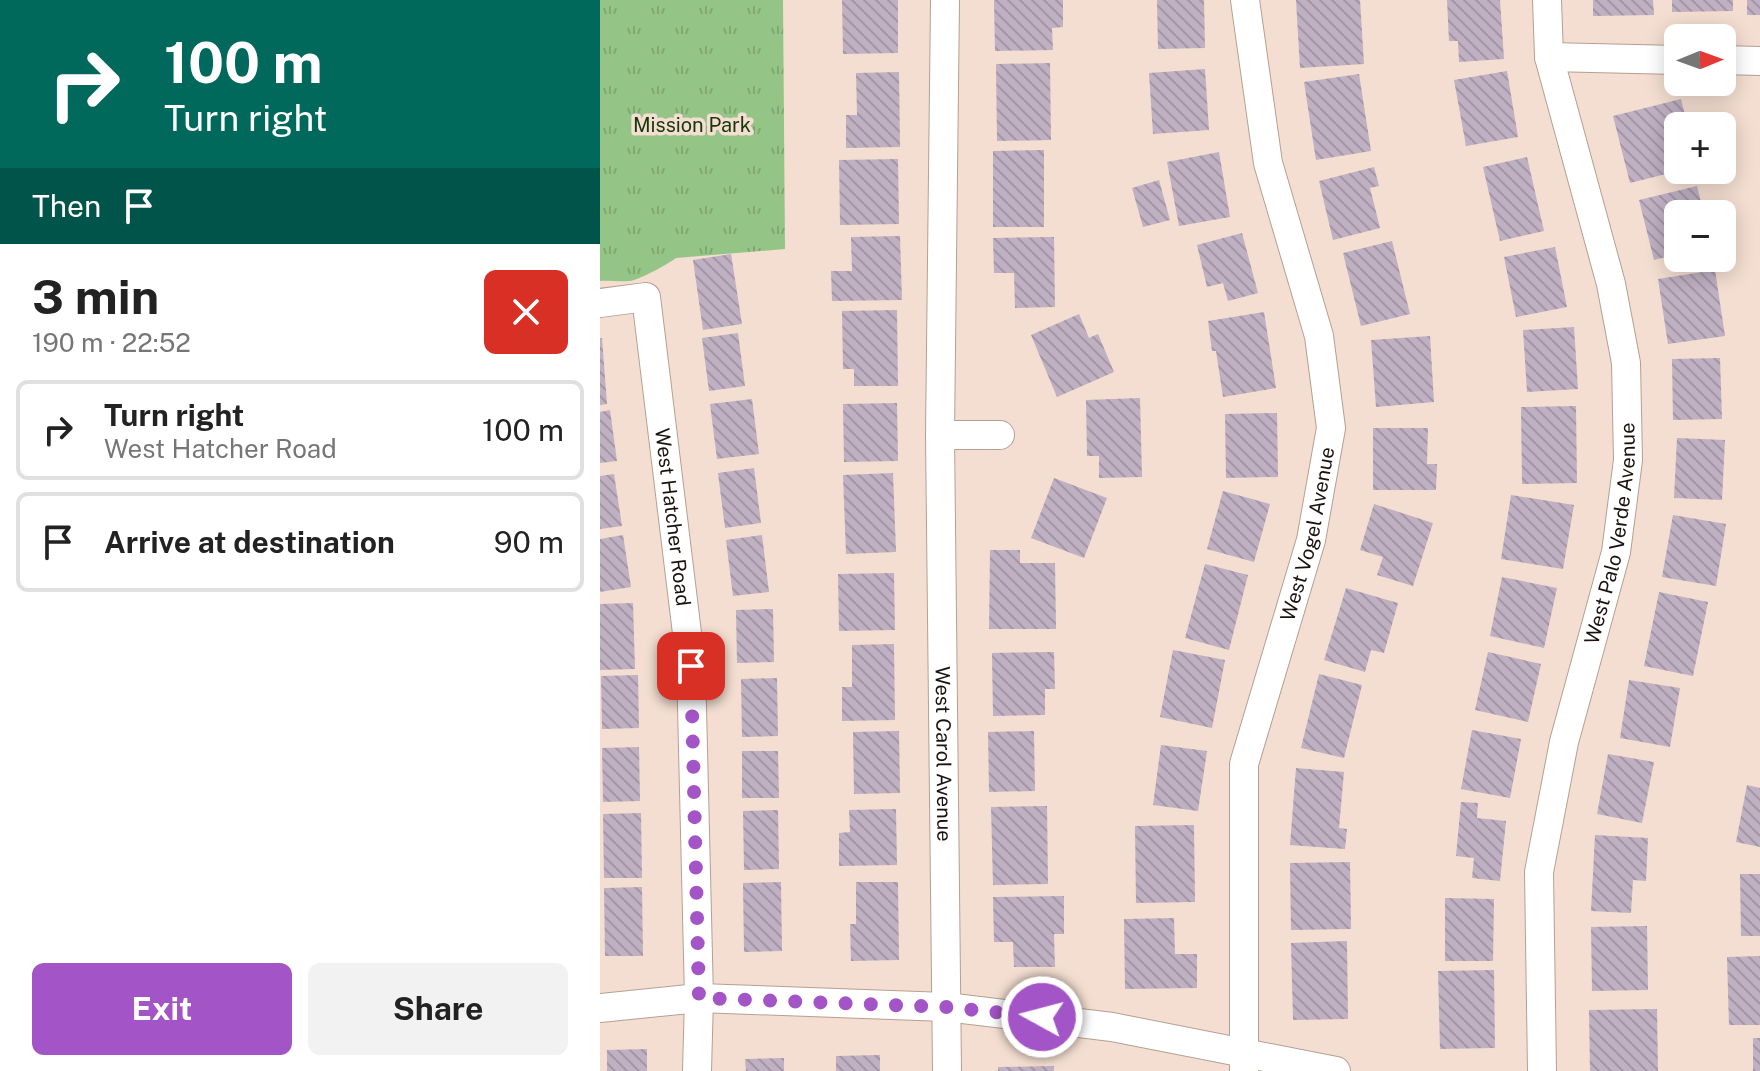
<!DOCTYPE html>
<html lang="en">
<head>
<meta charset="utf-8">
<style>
	body { margin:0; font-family:"Public Sans",sans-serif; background:#f2f2f2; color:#222; height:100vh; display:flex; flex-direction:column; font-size:30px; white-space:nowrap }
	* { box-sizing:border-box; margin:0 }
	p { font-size:26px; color:#767676 }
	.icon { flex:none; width:44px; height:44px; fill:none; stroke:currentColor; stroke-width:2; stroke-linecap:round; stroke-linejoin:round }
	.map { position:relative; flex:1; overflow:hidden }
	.sheet { display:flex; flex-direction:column; background:#fff; width:600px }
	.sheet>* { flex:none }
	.banner { background:#00695c; color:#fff; overflow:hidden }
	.needle { width:52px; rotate:89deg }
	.tools { position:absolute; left:1064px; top:24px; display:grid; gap:16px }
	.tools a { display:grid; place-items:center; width:72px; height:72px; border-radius:12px; background:#fff; box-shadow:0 4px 20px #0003; font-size:40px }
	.pin { position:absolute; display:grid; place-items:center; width:68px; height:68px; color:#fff; margin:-34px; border-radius:16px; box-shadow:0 4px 12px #0006 }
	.me { position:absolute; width:88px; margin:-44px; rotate:277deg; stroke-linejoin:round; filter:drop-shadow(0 0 6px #0008) }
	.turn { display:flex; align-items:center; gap:28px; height:168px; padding:0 32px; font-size:36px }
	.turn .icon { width:104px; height:104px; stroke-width:2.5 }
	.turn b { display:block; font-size:56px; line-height:68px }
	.then { display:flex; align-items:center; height:76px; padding:0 32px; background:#0003; gap:16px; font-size:30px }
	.round { display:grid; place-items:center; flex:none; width:84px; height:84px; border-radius:12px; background:#f2f2f2 }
	.summary { display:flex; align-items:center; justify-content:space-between; height:136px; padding:0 32px }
	h1 { font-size:48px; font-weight:700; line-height:60px }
	.action { display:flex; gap:16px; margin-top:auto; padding:16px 32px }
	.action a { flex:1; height:92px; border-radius:12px; background:#a355c7; color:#fff; font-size:32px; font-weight:700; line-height:92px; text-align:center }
	.action a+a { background:#f2f2f2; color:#222 }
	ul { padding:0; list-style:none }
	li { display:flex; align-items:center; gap:24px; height:100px; margin:0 16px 12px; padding:0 16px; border:4px solid #e0e0e0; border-radius:12px }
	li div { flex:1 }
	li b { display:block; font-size:30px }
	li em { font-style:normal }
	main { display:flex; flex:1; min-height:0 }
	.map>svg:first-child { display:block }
	.park { fill:url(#park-tufts) }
	.building { fill:url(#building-back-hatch) }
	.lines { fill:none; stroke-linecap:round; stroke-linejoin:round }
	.street-casing { stroke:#b4a093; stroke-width:30 }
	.street { stroke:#fff; stroke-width:28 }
	.route { stroke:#a355c7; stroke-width:14; stroke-dasharray:0 25.2 }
	.labels { text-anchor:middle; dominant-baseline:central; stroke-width:7; stroke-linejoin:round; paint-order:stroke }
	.park-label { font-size:20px; fill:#163709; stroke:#f4ded1 }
	.street-label { font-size:20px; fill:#1a120e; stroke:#f4ded1 }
</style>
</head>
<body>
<main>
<section class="sheet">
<div class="banner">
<div class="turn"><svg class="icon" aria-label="right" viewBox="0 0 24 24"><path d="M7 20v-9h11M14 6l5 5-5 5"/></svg><div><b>100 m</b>Turn right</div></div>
<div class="then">Then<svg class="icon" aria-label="arrive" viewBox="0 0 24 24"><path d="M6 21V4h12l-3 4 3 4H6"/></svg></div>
</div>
<div class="summary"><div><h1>3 min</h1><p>190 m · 22:52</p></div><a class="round" style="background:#d93025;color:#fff"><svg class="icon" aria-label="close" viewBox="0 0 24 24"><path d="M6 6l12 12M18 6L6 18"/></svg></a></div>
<ul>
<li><svg class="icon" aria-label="right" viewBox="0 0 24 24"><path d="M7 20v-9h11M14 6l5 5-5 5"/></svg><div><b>Turn right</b><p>West Hatcher Road</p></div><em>100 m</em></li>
<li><svg class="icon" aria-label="arrive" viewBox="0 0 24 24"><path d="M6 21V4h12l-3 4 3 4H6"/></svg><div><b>Arrive at destination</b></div><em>90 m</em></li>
</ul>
<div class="action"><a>Exit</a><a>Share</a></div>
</section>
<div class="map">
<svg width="1160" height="1071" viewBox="0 0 1160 1071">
	<defs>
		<pattern id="park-tufts" width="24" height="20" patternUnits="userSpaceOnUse" patternTransform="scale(2)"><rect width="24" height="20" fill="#94c586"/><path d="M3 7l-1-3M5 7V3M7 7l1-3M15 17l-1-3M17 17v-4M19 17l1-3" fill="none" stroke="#7fa872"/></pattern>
		<pattern id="building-back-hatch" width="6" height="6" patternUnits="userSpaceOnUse" patternTransform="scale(2)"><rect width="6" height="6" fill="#bfb0c2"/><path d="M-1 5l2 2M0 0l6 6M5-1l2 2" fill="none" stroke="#a496a6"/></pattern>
	</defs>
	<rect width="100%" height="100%" fill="#f4ded1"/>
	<!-- park -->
	<path class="park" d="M0,0h183l2,249 -109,9c-8,6 -32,19 -42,22 -9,3 -24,0 -34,1z"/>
	<!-- building -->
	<g class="building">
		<polygon points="242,0 298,0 298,53 243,54"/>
		<polygon points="394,0 463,0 463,27 452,28 453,50 395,51"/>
		<polygon points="557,0 604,0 605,48 558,49"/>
		<polygon points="696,0 760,0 764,64 700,68"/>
		<polygon points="847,0 900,0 904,59 859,62 858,41 849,41"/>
		<polygon points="993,0 1053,0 1054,15 993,16"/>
		<polygon points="1072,0 1133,0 1133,11 1072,12"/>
		<rect x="1147" y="0" width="13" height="15"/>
		<polygon points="450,63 451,140 397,141 396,64"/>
		<polygon points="605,69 609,130 553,134 549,73"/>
		<polygon points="907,71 918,137 866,146 854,80"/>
		<polygon points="299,72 300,147 246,148 246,115 257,115 256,73"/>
		<polygon points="759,74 771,151 716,160 704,82"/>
		<polygon points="1081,99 1085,115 1069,119 1078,156 1078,171 1030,183 1013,116"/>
		<polygon points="444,150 444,227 393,227 393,151"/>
		<polygon points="619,152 630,217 579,226 567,162"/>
		<polygon points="927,157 944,231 900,241 883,167"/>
		<polygon points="298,159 299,224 240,225 239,160"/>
		<polygon points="774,167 779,186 770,188 780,228 733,240 719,181"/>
		<polygon points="559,180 570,220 543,227 532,188"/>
		<polygon points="1097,186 1104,214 1078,214 1078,254 1054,260 1039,200"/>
		<polygon points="642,233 658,293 628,301 623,283 607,287 597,245"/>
		<polygon points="300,236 302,300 232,301 231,271 252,271 251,237"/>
		<polygon points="454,237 455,307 415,308 414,273 394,273 393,238"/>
		<polygon points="792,241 810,314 761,326 743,253"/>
		<polygon points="955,247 967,307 916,317 904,257"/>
		<polygon points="131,254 142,324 103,330 93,260"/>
		<polygon points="1115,270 1125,336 1068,344 1058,279"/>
		<polygon points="297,310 298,386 254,386 254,369 243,369 242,311"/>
		<polygon points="664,312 676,388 623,397 616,351 612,351 608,321"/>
		<polygon points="479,314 489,338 498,334 514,372 457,397 431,335"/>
		<polygon points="974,327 978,389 927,392 923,330"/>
		<polygon points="138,333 145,386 109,391 102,338"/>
		<polygon points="830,336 834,402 776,407 771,340"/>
		<polygon points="0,338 2,338 7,404 0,405"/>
		<polygon points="1120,358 1122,419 1073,420 1072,359"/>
		<polygon points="540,398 542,477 499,478 499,456 487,456 486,400"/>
		<polygon points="152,399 159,454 117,459 110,404"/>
		<polygon points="297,403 298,461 244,462 243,404"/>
		<polygon points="976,406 977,483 922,484 921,407"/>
		<polygon points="10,410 17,461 0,463 0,412"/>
		<polygon points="677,413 678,477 626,478 625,414"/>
		<polygon points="773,428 828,428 827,464 837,464 836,490 773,490"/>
		<polygon points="1077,438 1125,440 1122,500 1074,498"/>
		<polygon points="154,468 161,523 125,528 118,473"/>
		<polygon points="293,473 296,552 246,554 243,475"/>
		<polygon points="14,474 22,526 0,529 0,476"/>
		<polygon points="454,478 507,498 484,558 431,538"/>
		<polygon points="623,491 670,504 654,562 607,549"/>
		<polygon points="911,495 974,505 963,569 901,559"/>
		<polygon points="774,504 833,523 813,586 777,575 783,557 760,550"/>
		<polygon points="1073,515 1126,524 1116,586 1062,577"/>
		<polygon points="23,535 31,587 0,592 0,539"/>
		<polygon points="162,535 169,592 133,596 126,540"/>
		<polygon points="390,550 420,550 420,563 455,563 456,629 389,629"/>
		<polygon points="605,564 648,575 629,650 585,638"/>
		<polygon points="294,573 295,630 239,631 238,574"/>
		<polygon points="902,577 957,588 944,648 890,636"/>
		<polygon points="746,588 798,603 784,653 771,650 765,672 724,660"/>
		<polygon points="1059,592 1108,602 1093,676 1044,666"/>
		<polygon points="33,603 35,669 0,670 0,604"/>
		<polygon points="173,609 174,662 137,663 136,610"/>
		<polygon points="294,644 295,720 242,721 242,687 252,687 252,645"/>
		<polygon points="573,650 625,660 612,728 560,717"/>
		<polygon points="454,652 455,689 445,689 445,715 393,716 392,653"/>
		<polygon points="888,652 941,664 928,722 875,710"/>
		<polygon points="719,674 762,685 744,758 701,748"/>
		<polygon points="38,675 39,728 2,729 1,676"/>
		<polygon points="177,678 178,736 142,737 141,679"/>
		<polygon points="1029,680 1080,688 1070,747 1020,738"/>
		<polygon points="872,730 921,739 910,798 861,789"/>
		<polygon points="299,731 300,793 254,794 253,732"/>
		<polygon points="434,731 435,791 389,792 388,732"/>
		<polygon points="561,745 607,751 598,811 553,805"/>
		<polygon points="39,747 40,801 3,802 2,748"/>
		<polygon points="142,751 178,751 179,798 142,798"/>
		<polygon points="1008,754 1054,762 1042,823 997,814"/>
		<polygon points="696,768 744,772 739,828 747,829 745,849 690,845"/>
		<polygon points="1147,785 1160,788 1160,847 1136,842"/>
		<polygon points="861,802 878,803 877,818 906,821 900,881 872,878 874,858 856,856"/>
		<polygon points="447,806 448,884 393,885 391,807"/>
		<polygon points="296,809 297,865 239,866 239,833 250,832 249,810"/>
		<polygon points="178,810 179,869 144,870 143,811"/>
		<polygon points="41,813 42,878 4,878 3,814"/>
		<polygon points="594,825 595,902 536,903 535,826"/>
		<polygon points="995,835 1048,838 1046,881 1033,880 1031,913 991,911"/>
		<polygon points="750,862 751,929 691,930 690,863"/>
		<polygon points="1140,874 1160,874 1160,936 1141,936"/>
		<polygon points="181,882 182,951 144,952 143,883"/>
		<polygon points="256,882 298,882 299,960 251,961 250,924 256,924"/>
		<polygon points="42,887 43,956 5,956 4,888"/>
		<polygon points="464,896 464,934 454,934 455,967 414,967 413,942 394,942 393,897"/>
		<polygon points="845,898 894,899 893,961 845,961"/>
		<polygon points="574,918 575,954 597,954 597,988 525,989 524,919"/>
		<polygon points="1047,926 1048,990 992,991 991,927"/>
		<polygon points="747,941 748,1019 693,1020 691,943"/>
		<polygon points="1160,956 1160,1025 1129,1025 1127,957"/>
		<polygon points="894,970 895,1048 840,1049 838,971"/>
		<polygon points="1057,1009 1058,1071 990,1071 989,1010"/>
		<rect x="1153" y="1038" width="7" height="33"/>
		<polygon points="47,1049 47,1071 7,1071 7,1050"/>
		<polygon points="280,1055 280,1071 236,1071 236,1056"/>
		<polygon points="184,1058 184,1071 146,1071 145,1059"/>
		<polygon points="454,1066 454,1071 398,1071 398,1067"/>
	</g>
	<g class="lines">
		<defs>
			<g id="street">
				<path id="s1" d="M345,0l-5,435 7,636"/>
				<polyline points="949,57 1078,60"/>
				<polyline points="1122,60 1160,61"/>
				<path id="s2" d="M0,303l46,-6 45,369 8,332 -2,73"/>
				<polyline points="340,435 400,435"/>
				<polyline points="0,1008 99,998 346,1007 512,1027 736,1071"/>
				<path id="s3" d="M644,1071v-307l67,-224 20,-112 -12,-92 -51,-173 -23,-163"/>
				<path id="s4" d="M942,1071l-3,-199 25,-130 52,-190 12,-92 -2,-97 -15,-79 -62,-227 -2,-57"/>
			</g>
		</defs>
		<!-- street casing -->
		<use href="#street" class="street-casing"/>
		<!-- street -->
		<use href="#street" class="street"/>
	</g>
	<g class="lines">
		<!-- route -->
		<polyline class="route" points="91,666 99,998 346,1007 442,1017"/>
	</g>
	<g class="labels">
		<!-- park labels -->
		<g class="park-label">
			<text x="92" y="125">Mission Park</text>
		</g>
		<!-- street labels -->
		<g class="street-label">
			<text stroke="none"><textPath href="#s2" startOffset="268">West Hatcher Road</textPath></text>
			<text stroke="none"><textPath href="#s3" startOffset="546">West Vogel Avenue</textPath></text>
			<text stroke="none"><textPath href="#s4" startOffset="546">West Palo Verde Avenue</textPath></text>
			<text stroke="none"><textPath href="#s1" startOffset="754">West Carol Avenue</textPath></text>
		</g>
	</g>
</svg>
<div class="tools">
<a><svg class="needle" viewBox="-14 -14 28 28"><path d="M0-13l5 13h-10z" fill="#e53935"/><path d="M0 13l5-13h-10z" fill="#767676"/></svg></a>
<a>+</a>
<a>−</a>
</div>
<div class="pin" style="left:91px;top:666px;background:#d93025"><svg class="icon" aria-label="arrive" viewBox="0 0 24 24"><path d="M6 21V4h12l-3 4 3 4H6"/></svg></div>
<svg class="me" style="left:442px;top:1017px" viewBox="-20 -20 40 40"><circle r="17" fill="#a355c7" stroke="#fff" stroke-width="3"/><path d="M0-11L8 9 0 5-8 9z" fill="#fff"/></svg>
</div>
</main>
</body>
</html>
